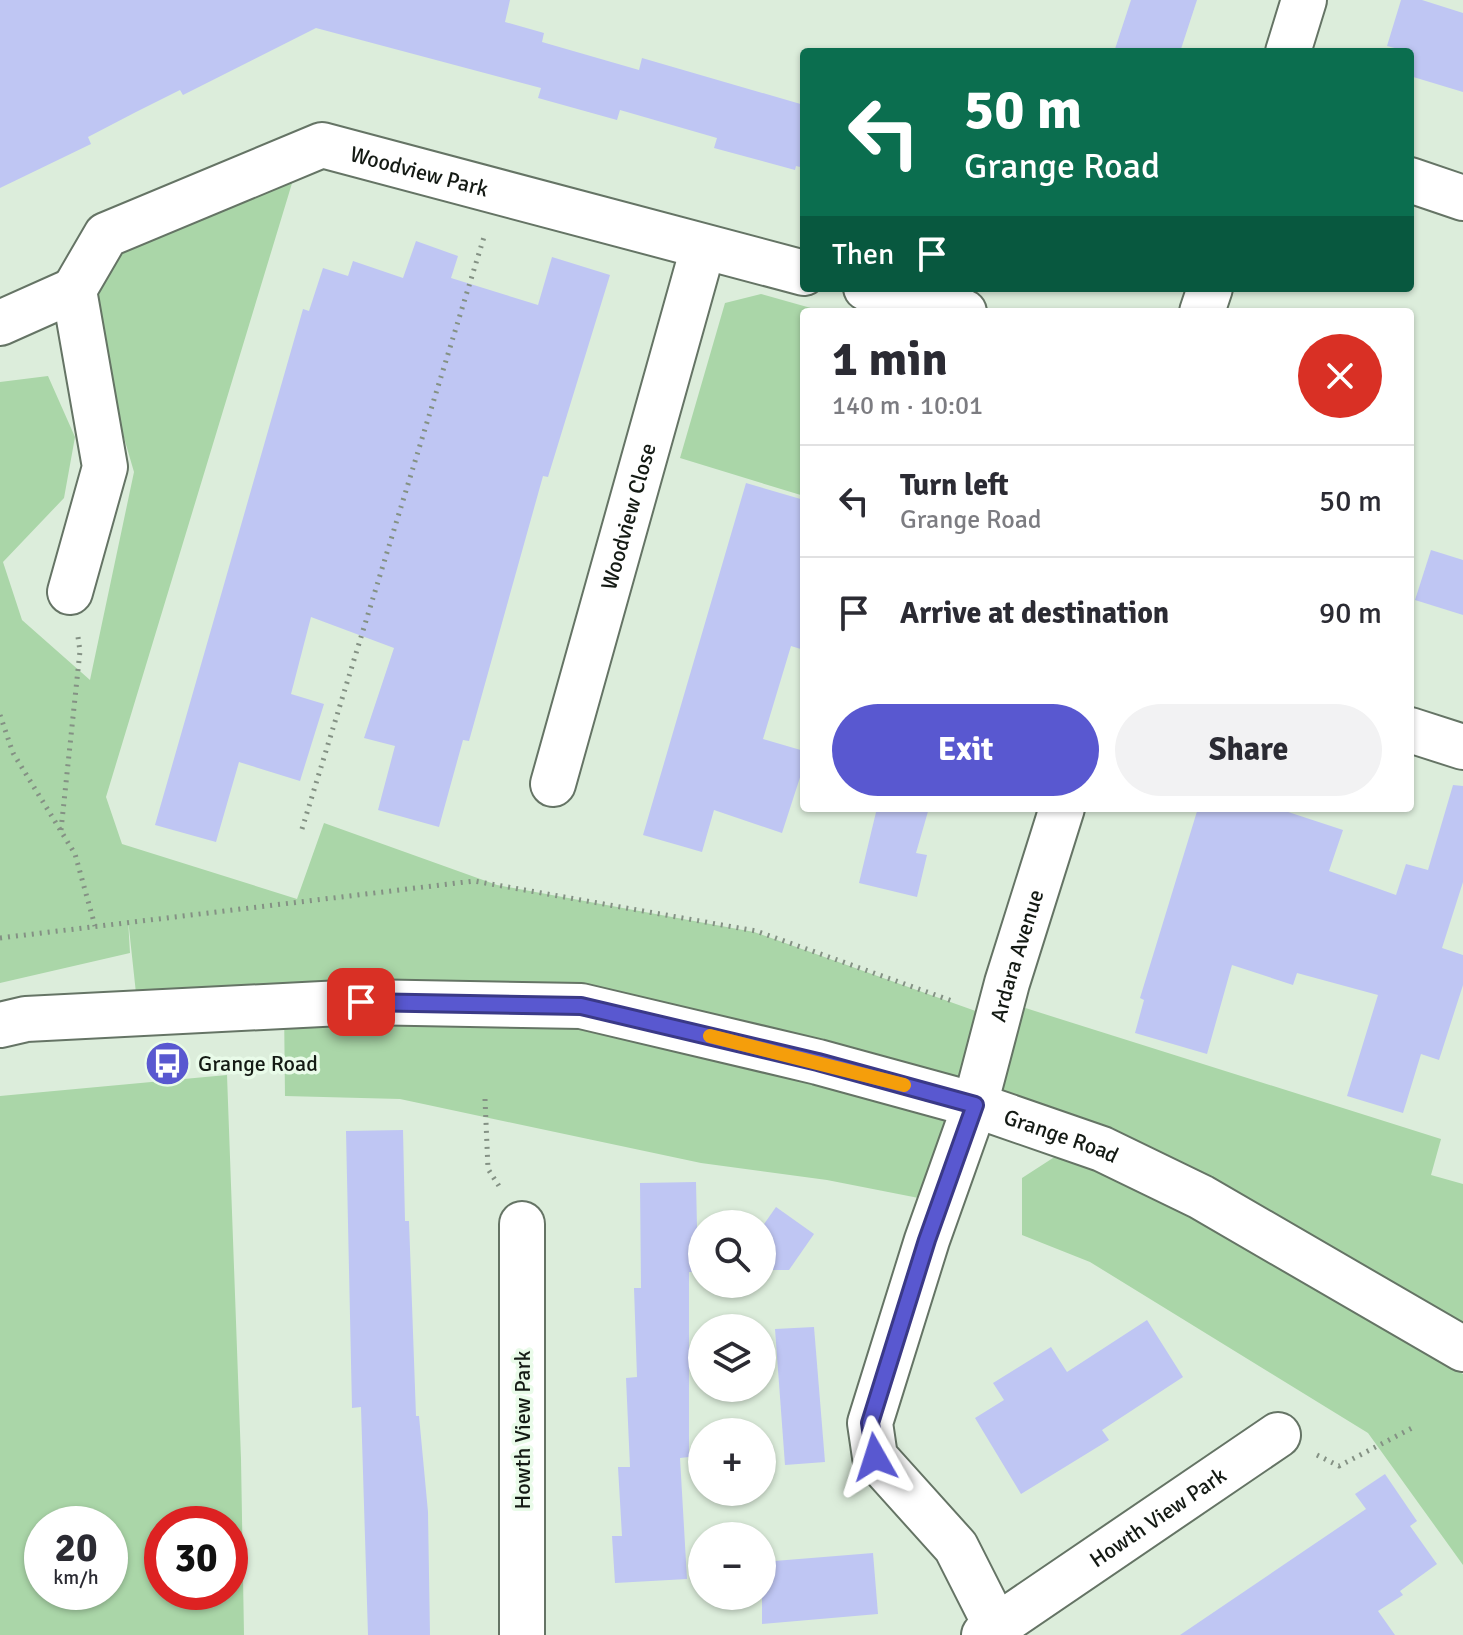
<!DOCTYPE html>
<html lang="en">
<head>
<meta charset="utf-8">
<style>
	body { margin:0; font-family:Signika,sans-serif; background:#f2f2f3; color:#2b2b33; height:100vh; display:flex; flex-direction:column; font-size:30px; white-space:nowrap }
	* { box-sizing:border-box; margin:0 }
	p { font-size:26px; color:#7c7c81 }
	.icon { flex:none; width:44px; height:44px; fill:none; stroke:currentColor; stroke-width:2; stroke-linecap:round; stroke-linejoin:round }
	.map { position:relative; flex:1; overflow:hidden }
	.panel { position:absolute; left:800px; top:308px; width:614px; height:504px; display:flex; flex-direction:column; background:#fff; border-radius:8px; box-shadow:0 2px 6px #0004 }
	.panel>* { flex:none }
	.top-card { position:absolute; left:800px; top:48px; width:614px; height:244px; border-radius:8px; box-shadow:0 2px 6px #0004; background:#0b6e4f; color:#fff; overflow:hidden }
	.fabs { position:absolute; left:688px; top:1210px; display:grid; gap:16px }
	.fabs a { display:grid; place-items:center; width:88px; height:88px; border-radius:50%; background:#fff; box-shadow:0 2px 6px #0004; font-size:40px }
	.speed { position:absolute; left:24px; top:1506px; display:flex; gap:16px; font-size:40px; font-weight:700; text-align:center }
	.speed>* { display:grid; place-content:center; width:104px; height:104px; border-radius:50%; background:#fff; box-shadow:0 2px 6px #0004; line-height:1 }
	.speed small { font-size:20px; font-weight:400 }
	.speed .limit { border:12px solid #d22; background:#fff; color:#111 }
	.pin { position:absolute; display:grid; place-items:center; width:68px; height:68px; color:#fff; margin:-34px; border-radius:16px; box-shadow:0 4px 12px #0006 }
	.me { position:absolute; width:88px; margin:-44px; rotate:354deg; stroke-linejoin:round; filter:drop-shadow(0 0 6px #0008) }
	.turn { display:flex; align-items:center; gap:28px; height:168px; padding:0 32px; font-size:36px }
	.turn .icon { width:104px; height:104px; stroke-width:2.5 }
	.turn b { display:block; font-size:56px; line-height:68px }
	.then { display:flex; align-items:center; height:76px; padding:0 32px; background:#0003; gap:16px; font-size:30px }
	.round { display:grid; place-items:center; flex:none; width:84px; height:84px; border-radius:42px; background:#f2f2f3 }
	.headline { display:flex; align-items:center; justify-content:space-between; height:136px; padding:0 32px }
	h1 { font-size:48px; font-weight:700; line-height:60px }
	.primary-button { display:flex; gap:16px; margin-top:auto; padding:16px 32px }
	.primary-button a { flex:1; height:92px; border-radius:48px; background:#5958d0; color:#fff; font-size:32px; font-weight:700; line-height:92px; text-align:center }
	.primary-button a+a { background:#f2f2f3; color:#2b2b33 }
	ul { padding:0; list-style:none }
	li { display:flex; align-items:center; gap:24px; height:112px; padding:0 32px; border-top:2px solid #e1e1e2 }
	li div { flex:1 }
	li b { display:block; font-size:30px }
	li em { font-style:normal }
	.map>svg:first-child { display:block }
	.green { fill:#aad6a8; fill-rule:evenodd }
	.building { fill:#bfc6f3 }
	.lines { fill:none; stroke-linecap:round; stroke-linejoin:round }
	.minor-casing { stroke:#657465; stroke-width:48 }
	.major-casing { stroke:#657465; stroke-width:48 }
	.path { stroke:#849184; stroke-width:5; stroke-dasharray:2 6; stroke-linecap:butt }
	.minor { stroke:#fff; stroke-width:44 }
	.major { stroke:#fff; stroke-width:44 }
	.route-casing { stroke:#3a3987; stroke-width:20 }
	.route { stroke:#5958d0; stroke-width:14 }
	.slow { stroke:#f59e0b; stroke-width:14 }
	.labels { text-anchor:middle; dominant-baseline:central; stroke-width:7; stroke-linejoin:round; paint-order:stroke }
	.street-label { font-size:22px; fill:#141a14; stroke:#e9fbe9 }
	.poi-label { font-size:22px; fill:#141a14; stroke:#e9fbe9; text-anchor:start }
</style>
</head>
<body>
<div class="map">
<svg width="1463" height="1635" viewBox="0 0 1463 1635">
	<rect width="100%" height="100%" fill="#dceddb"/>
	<!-- green -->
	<g class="green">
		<polygon points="296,170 106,797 122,844 297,899 324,823 497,885 754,932 998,1019 1003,1001 1441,1139 1431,1175 1463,1184 1463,1349 974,1106 939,1202 827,1180 701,1163 400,1099 285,1096 284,1005 138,1012 128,919 130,953 0,983 0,382 48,376 75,437 64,498 3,562 22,620 90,680 134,472 88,314 124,248"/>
		<polygon points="761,294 825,312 804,312 804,496 680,458 725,303"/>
		<path d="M227,1075l14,384 3,176h-244v-539zM110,1524v68h-68v-68zM162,1524h68v68h-68z"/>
		<polygon points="1056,1156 1095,1167 1190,1214 1463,1374 1463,1565 1368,1433 1090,1262 1022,1235 1022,1178"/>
	</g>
	<!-- building -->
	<g class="building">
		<polygon points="0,0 510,0 505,22 544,33 542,42 639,70 642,58 804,105 804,168 796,166 795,170 714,148 717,138 620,110 617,120 538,98 541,88 316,28 183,95 180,90 136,112 88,137 91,144 0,188"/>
		<polygon points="1131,0 1197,0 1180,52 1114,52"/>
		<polygon points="1401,0 1422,0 1463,13 1463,92 1410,76 1410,52 1387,46"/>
		<polygon points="416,241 458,256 451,278 538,305 552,257 610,275 548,477 543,476 469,741 463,740 439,827 378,810 395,746 364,738 394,648 311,617 291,694 324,704 300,781 239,762 216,842 155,825 303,309 309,311 323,268 348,276 353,261 403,278"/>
		<polygon points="746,483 804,500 804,650 791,646 763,739 804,751 804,765 782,833 714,810 702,852 643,835"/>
		<polygon points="1431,550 1463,560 1463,615 1415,600"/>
		<polygon points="1453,785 1463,786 1463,882 1442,948 1463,955 1463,985 1439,1060 1421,1054 1403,1113 1347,1096 1378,995 1297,973 1293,985 1232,965 1207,1054 1135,1033 1144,1000 1140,998 1198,808 1276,808 1343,830 1329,871 1396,895 1406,864 1428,870"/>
		<polygon points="877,808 929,808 916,853 927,855 917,897 859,883"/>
		<polygon points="403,1130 405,1221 409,1221 416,1416 419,1416 428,1512 430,1635 368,1635 361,1407 352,1408 346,1131"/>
		<polygon points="696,1182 698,1272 689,1272 689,1457 680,1458 687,1579 615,1583 612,1536 622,1536 618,1467 630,1467 626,1378 637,1377 634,1288 641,1288 640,1183"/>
		<polygon points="776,1207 814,1234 789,1270 762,1270 762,1227"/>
		<polygon points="1147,1320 1183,1377 1102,1430 1109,1440 1021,1494 975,1418 1004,1400 993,1383 1051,1347 1067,1372"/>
		<polygon points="814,1327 825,1462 785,1465 775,1329"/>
		<polygon points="1385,1474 1417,1521 1410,1526 1437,1564 1400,1591 1403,1595 1378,1611 1395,1635 1180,1635 1366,1509 1355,1494"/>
		<polygon points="873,1553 878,1614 762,1624 762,1562"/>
	</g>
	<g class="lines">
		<defs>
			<g id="minor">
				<polyline points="1288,52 1304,0"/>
				<polyline points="1410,180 1463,198"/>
				<polyline points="866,288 964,312"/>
				<polyline points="1202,312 1210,288"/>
				<polyline points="0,323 74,290"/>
				<path id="s1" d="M70,592l35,-125 -31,-177 32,-55 216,-90 482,128"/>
				<polyline points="1410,730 1463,747"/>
				<path id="s2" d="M553,784l150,-536"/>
				<path id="s3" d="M996,1626l-40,-79 -81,-90 -5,-34 57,-183 48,-135 32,-122 55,-175"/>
				<polyline points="522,1635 522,1224"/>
				<path id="s4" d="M984,1635l294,-200"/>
			</g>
			<g id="major">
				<path id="s5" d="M0,1025l26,-6 335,-17 220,4 237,56 157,43 127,44 99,48 262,152"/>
			</g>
		</defs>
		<!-- minor casing -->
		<use href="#minor" class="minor-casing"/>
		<!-- major casing -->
		<use href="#major" class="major-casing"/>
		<!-- path -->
		<g class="path">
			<polyline points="0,715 13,753 75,854 95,926"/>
			<polyline points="302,829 484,237"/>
			<polyline points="61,830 80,651 78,637"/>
			<polyline points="0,938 474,881 756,931 955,1002"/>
			<polyline points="485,1099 488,1169 499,1186"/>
			<polyline points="1317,1455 1339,1466 1412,1428"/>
		</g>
		<!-- minor -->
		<use href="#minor" class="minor"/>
		<!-- major -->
		<use href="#major" class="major"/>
	</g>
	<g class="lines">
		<defs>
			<polyline id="route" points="361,1002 581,1006 818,1062 975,1105 927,1240 870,1423 875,1457"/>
		</defs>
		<!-- route casing -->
		<use href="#route" class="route-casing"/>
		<!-- route -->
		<use href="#route" class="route"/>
		<!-- slow -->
		<polyline class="slow" points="710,1036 904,1085"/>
	</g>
	<!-- icons -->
	<defs>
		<symbol id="bus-disc" viewBox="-11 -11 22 22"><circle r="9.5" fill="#5958d0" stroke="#e9fbe9"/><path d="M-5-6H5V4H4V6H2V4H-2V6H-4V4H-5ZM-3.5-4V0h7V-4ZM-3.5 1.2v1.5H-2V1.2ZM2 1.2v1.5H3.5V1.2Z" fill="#fff"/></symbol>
	</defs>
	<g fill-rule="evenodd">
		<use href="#bus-disc" x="142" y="1038" width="51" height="51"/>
	</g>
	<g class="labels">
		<!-- street labels -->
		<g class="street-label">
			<text stroke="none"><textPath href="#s1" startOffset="708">Woodview Park</textPath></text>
			<text stroke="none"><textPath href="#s2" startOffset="278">Woodview Close</textPath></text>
			<text stroke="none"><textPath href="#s3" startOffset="734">Ardara Avenue</textPath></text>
			<text stroke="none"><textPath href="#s5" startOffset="1080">Grange Road</textPath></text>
			<text transform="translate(522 1430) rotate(-90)">Howth View Park</text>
			<text stroke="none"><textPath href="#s4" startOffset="210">Howth View Park</textPath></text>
		</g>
		<!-- poi labels -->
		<g class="poi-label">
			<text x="198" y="1063">Grange Road</text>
		</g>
	</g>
</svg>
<div class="fabs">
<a><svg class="icon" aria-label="search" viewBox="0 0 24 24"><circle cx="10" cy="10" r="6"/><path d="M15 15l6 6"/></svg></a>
<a><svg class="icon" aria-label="layers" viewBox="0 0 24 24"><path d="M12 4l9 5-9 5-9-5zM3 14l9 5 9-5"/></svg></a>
<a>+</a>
<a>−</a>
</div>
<div class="speed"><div>20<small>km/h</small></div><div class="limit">30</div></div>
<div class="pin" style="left:361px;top:1002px;background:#d93025"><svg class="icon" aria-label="arrive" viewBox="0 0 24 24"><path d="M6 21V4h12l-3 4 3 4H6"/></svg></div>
<svg class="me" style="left:875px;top:1457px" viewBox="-20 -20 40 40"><path d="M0-17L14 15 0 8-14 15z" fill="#5958d0" stroke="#fff" stroke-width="4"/></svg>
<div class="top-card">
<div class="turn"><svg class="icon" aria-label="left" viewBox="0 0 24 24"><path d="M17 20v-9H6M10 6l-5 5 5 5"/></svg><div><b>50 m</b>Grange Road</div></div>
<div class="then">Then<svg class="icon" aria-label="arrive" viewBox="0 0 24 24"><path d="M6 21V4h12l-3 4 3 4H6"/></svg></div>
</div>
<section class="panel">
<div class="headline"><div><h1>1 min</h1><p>140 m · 10:01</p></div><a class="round" style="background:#d93025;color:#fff"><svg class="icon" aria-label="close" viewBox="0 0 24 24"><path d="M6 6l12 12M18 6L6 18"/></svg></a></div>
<ul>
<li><svg class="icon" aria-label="left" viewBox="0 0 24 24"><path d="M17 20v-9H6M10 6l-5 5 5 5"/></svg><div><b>Turn left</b><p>Grange Road</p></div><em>50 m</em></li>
<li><svg class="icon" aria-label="arrive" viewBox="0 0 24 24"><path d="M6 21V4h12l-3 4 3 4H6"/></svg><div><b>Arrive at destination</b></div><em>90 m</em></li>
</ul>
<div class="primary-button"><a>Exit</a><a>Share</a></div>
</section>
</div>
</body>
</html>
